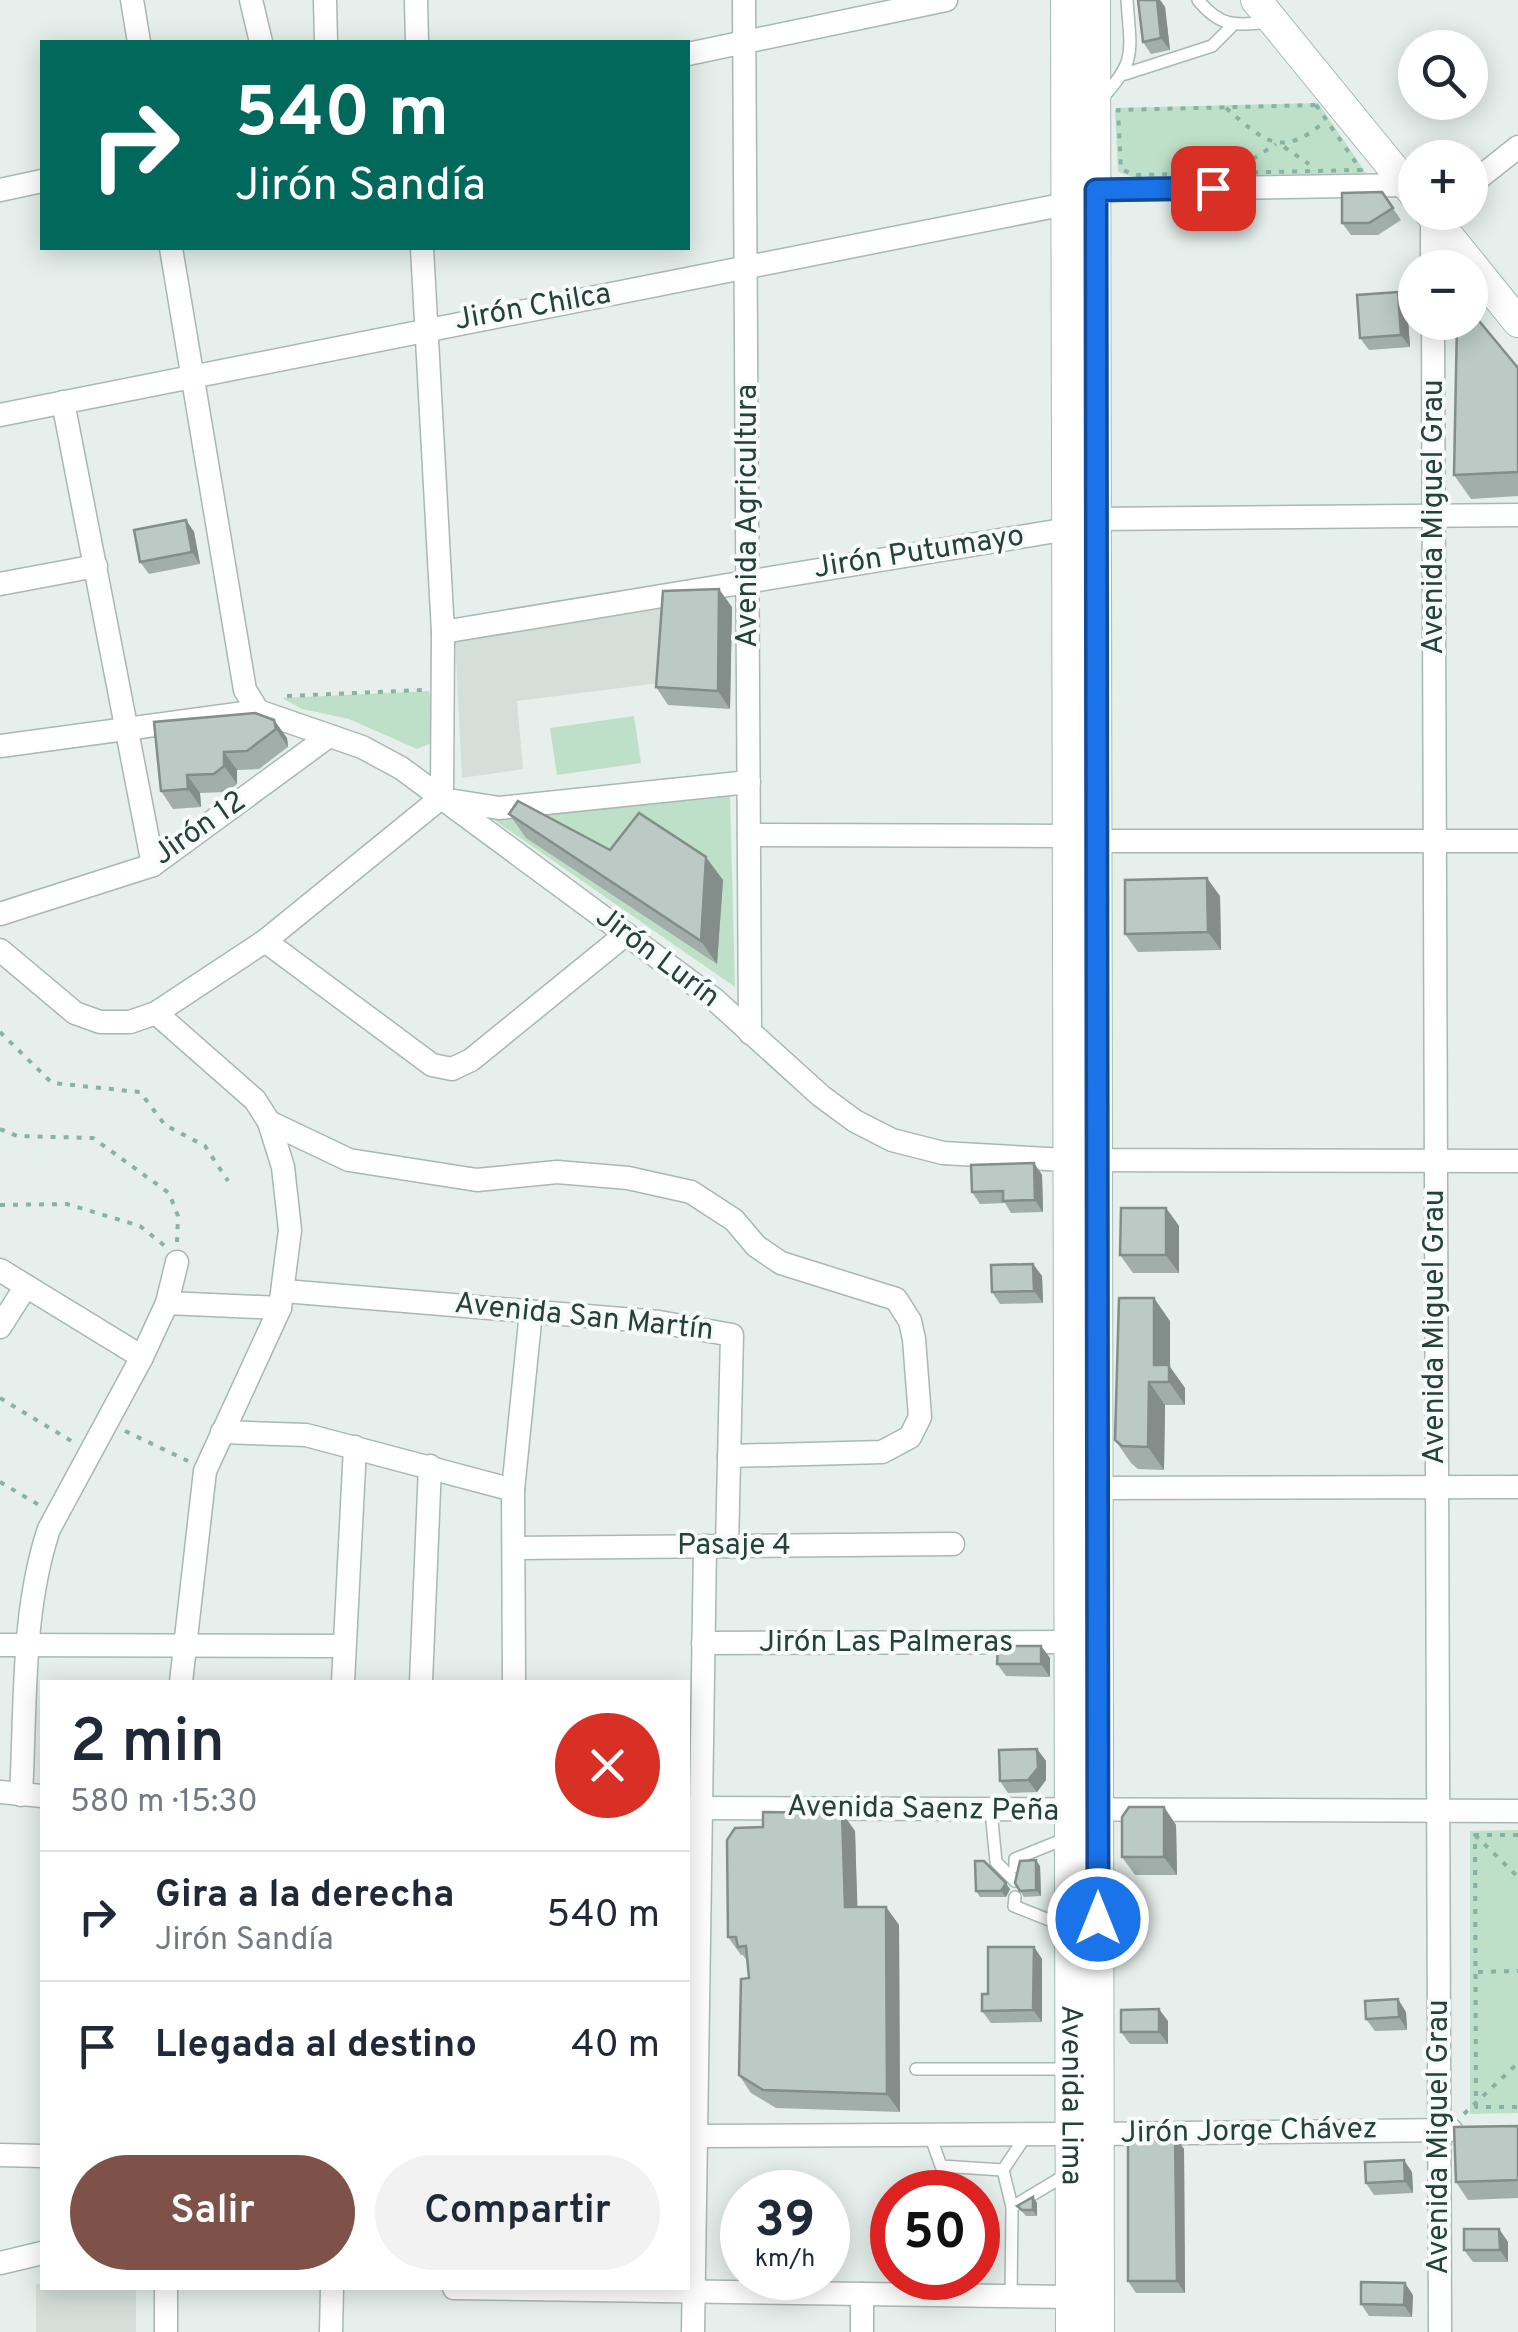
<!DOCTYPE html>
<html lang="es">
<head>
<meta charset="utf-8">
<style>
	body { margin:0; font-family:Overpass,sans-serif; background:#f2f2f3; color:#1f2937; height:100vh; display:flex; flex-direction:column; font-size:38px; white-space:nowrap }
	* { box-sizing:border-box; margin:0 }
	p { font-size:32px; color:#747a83 }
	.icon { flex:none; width:55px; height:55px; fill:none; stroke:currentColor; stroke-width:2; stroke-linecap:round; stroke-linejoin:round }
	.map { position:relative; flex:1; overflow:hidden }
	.details { position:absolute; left:40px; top:1680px; width:650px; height:610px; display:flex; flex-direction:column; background:#fff; border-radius:0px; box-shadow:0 5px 25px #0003 }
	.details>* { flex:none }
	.banner { position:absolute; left:40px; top:40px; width:650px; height:210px; border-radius:0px; box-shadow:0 5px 25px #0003; background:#00695c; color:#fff; overflow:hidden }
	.fabs { position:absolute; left:1398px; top:30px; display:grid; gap:20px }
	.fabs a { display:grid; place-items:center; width:90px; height:90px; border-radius:50%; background:#fff; box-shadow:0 5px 25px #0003; font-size:50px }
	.speed { position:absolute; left:720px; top:2170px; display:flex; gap:20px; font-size:50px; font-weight:700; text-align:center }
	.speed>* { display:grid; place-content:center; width:130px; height:130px; border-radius:50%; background:#fff; box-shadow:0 5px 25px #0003; line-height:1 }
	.speed small { font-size:25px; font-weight:400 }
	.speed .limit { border:15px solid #d22; background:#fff; color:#111 }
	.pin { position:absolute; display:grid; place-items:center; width:85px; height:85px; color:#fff; margin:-42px; border-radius:20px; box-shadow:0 5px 15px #0006 }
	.me { position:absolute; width:110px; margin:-55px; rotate:0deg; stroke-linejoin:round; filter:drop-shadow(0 0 8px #0008) }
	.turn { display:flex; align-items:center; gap:35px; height:210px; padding:0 30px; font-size:45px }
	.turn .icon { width:130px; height:130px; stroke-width:2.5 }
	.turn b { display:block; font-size:70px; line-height:85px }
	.round { display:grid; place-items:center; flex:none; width:105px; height:105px; border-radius:52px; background:#f2f2f3 }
	.head { display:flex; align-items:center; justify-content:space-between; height:170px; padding:0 30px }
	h1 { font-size:60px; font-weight:600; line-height:75px }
	.primary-button { display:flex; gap:20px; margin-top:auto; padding:20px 30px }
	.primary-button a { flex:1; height:115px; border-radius:60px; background:#7f5249; color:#fff; font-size:40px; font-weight:600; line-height:115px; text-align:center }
	.primary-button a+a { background:#f2f2f3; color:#1f2937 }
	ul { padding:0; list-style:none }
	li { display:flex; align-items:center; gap:30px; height:130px; padding:0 30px; border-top:2px solid #e0e1e3 }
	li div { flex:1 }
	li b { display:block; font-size:38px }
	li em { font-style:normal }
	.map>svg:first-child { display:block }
	.built { fill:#d4dfda }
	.green { fill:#bfe0c8 }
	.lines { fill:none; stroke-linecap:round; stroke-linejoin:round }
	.service-casing { stroke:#a8b8b2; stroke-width:14 }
	.minor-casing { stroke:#a8b8b2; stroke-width:25 }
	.secondary-casing { stroke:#a4bbb3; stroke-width:32 }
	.path { stroke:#86b3a5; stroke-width:4; stroke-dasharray:5 8; stroke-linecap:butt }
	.service { stroke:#fff; stroke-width:11 }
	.minor { stroke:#fff; stroke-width:22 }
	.secondary { stroke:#fff; stroke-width:30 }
	.wall { fill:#a1aea9 }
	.shaded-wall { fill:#838d89 }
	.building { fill:#bbcac4; stroke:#838d89; stroke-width:2.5 }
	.route-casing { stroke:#114b97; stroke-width:25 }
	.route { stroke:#1a73e8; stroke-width:18 }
	.labels { text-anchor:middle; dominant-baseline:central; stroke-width:8; stroke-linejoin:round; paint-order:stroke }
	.street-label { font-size:30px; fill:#24423a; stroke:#f7fbf9 }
</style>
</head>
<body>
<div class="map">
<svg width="1518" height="2332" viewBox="0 0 1518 2332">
	<rect width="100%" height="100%" fill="#e6efeb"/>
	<!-- built -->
	<g class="built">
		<polygon points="671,607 668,682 517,701 523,769 462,778 455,640"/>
		<polygon points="36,2284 136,2288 136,2332 36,2332"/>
	</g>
	<!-- green -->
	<g class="green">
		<polygon points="1318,103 1366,173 1133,177 1118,172 1115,108"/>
		<polygon points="429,691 435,736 432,743 417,749 349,719 302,709 282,698"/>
		<polygon points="634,716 641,763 557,775 550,728"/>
		<polygon points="730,795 735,987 487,815"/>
		<polygon points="1518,1830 1518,2113 1470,2114 1470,1831"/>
	</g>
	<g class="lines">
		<defs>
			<g id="service">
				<path d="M1198,0c22,27 37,26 70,22"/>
				<polyline points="1125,74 1212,46 1231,27"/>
				<path d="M1102,98c36,-38 28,-48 25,-98"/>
				<polyline points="991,1811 996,1862 1015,1881"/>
				<polyline points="1015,1867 1015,1859 1069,1837"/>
				<polyline points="1015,1897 1014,1906 1067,1927"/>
				<polyline points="916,2069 1070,2069"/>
				<polyline points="930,2135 941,2166 1003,2170"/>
				<polyline points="1012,2207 1003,2170 1027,2134"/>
				<polyline points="1011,2296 1012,2207 1067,2174"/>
			</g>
			<g id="minor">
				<polyline points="132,0 139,42"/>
				<polyline points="251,0 261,42"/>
				<polyline points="325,0 326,42"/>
				<polyline points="416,0 417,42"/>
				<polyline points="744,0 750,1033"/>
				<polyline points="688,54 946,0"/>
				<polyline points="1470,185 1518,147"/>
				<polyline points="0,190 42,181"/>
				<polyline points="1096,190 1407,185"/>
				<polyline points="171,248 245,690 258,711"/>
				<polyline points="422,248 443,632 442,797"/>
				<polyline points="1432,268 1432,216 1436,213"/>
				<polyline points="1433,322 1440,2332"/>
				<polyline points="63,402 153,865"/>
				<polyline points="0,415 1066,204"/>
				<polyline points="0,584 96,566"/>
				<polyline points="443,632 1068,529 1096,519 1518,515"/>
				<polyline points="258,711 362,747 401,768 714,999 821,1096 855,1121 892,1140 943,1153 1065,1160 1518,1161"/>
				<polyline points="0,746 258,711"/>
				<polyline points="455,801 499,808 749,782"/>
				<polyline points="749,835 1068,836"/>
				<polyline points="1097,841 1518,841"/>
				<polyline points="0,914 153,865 329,736"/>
				<polyline points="265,941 432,1065 452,1069 471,1060 626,934"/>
				<polyline points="0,950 75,1013 100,1022 130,1022 156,1013 265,941 442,797"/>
				<polyline points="156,1013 255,1100 269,1122 283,1167 290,1230 280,1308 205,1471 181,1682"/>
				<polyline points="269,1122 349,1160 477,1180 557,1172 628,1178 691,1192 734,1220 756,1246 781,1263 896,1299 910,1321 914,1339 920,1417 910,1437 882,1452 729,1456"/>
				<polyline points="0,1270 142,1357"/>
				<polyline points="284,1291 659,1322 732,1335 727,1546"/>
				<polyline points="167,1303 280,1308"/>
				<polyline points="0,1327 26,1286"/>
				<polyline points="222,1432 306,1435 513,1490"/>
				<polyline points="1099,1488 1518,1487"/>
				<polyline points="515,1548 953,1544"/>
				<polyline points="703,1643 1069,1642"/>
				<polyline points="0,1645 344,1646"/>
				<polyline points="343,1682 355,1447"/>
				<polyline points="421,1682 430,1466"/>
				<polyline points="514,1682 513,1490 531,1312"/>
				<polyline points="0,1792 42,1796"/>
				<path d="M21,1795c5,-87 0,-183 28,-266l93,-172 25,-54 10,-41"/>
				<polyline points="688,1808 1518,1811"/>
				<polyline points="1099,2134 1451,2130"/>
				<polyline points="696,2136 1070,2134"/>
				<polyline points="0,2155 42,2156"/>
				<polyline points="0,2263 42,2253"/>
				<polyline points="454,2288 1071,2297"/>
				<polyline points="166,2332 166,2288"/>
				<polyline points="331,2332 332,2288"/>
				<polyline points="693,2332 705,1546"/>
				<polyline points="862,2332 862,2294"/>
			</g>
			<g id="secondary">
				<path id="s1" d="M1066,0l5,2332"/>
				<polyline points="1095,0 1099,2332"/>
				<polyline points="1256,0 1415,195"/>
				<polyline points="1429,212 1518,322"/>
			</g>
		</defs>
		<!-- service casing -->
		<use href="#service" class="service-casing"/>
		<!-- minor casing -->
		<use href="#minor" class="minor-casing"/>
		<!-- secondary casing -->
		<use href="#secondary" class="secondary-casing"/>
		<!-- path -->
		<g class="path">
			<polygon points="1316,105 1361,170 1134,175 1121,169 1118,110"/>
			<path d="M1226,108c37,32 54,51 97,15"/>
			<polyline points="1284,147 1309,164"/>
			<polyline points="1242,166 1276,144"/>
			<polyline points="287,696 422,690"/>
			<polyline points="0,1032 52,1083 140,1092 165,1125 205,1146 228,1181"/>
			<polyline points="0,1129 17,1136 93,1138 169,1193 178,1216 177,1242"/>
			<polyline points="0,1205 67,1204 140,1226 165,1246"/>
			<polyline points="0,1398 73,1442"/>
			<polyline points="125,1431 188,1461"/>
			<polyline points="0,1482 39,1505"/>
			<polyline points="1475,1835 1518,1877"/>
			<polyline points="1518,1835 1475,1835 1476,2107 1518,2107"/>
			<polyline points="1478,1972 1518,1971"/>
			<polyline points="1464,2114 1518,2063"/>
		</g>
		<!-- service -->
		<use href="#service" class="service"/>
		<!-- minor -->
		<use href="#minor" class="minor"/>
		<!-- secondary -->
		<use href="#secondary" class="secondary"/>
	</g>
	<!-- wall -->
	<g class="wall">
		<polygon points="1138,0 1160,0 1165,7 1170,50 1151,54 1143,42"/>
		<polygon points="1382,192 1401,220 1378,235 1351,235 1342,223"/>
		<polygon points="1398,292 1407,305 1410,347 1369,350 1360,338"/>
		<polygon points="1518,368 1518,496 1471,499 1454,475"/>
		<polygon points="186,520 194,532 200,564 149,574 140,562"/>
		<polygon points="732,607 730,709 668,705 656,687"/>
		<polygon points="274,720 287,738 288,747 259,769 237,770 237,784 227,792 200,793 201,807 173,809 161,791"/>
		<polygon points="509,814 610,850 723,880 717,964 526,838"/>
		<polygon points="1220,896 1221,950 1138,952 1125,934"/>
		<polygon points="1034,1163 1042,1175 1043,1212 1011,1213 1005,1203 980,1204 972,1192"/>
		<polygon points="1166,1208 1179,1226 1179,1273 1133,1273 1120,1255"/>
		<polygon points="1033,1264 1042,1276 1043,1303 1000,1304 992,1292"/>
		<polygon points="1170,1321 1170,1367 1185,1388 1185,1405 1165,1405 1164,1470 1138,1469 1131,1463 1115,1440"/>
		<polygon points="1041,1646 1050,1658 1050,1677 1006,1676 997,1664"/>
		<polygon points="1037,1749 1046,1761 1046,1780 1037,1792 1008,1793 1000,1781"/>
		<polygon points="1164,1807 1176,1825 1177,1875 1135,1875 1122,1857"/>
		<polygon points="842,1813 855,1831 857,1907 886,1907 899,1925 900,2112 776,2108 751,2093 739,2075 749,1978 747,1961 743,1955 741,1955 728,1937"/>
		<polygon points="1040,1866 1041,1896 1024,1897 1015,1883"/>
		<polygon points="1010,1889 1006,1897 980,1897 976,1891"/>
		<polygon points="1034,1947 1042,1959 1042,2022 991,2023 982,2011 988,1994"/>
		<polygon points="1406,2012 1407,2030 1375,2031 1366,2019"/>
		<polygon points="1168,2021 1168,2044 1130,2044 1121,2032"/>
		<polygon points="1518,2126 1518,2198 1468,2200 1456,2182"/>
		<polygon points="1175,2137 1184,2149 1185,2293 1136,2293 1128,2281"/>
		<polygon points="1412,2172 1413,2193 1374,2195 1366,2183"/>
		<polygon points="1037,2203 1037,2216 1026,2216 1017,2206"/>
		<polygon points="1499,2229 1508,2242 1508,2262 1473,2262 1464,2250"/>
		<polygon points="1413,2295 1412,2317 1369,2316 1361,2304"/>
	</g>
	<!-- shaded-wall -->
	<g class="shaded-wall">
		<polygon points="1157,0 1160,0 1165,7 1170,50 1161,38"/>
		<polygon points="1398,292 1407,305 1410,347 1401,335"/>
		<polygon points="186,520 194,532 200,564 192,552"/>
		<polygon points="719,589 732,607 730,709 718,691"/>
		<polygon points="274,720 287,738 288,747 276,729"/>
		<polygon points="224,752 237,770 237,784 224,766"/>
		<polygon points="187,775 200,793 201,807 188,789"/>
		<polygon points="706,857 723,880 717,964 701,941"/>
		<polygon points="1207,878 1220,896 1221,950 1208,932"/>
		<polygon points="1034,1163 1042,1175 1043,1212 1035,1200"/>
		<polygon points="1166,1208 1179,1226 1179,1273 1166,1255"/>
		<polygon points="1033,1264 1042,1276 1043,1303 1034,1291"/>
		<polygon points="1154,1298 1170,1321 1170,1367 1185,1388 1185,1405 1169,1382 1154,1365"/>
		<polygon points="1149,1382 1165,1405 1164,1470 1148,1447"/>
		<polygon points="1041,1646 1050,1658 1050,1677 1041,1664"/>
		<polygon points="1037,1749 1046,1761 1046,1780 1037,1792 1028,1780"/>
		<polygon points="1164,1807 1176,1825 1177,1875 1164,1857"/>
		<polygon points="842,1813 855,1831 858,1925 845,1907"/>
		<polygon points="1036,1860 1040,1866 1041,1896 1036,1890"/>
		<polygon points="1006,1883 1010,1889 1006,1897 1001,1891"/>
		<polygon points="886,1907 899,1925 900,2112 887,2094"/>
		<polygon points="1034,1947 1042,1959 1042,2022 1033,2010"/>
		<polygon points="1398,1999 1406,2012 1407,2030 1399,2017"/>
		<polygon points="1159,2009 1168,2021 1168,2044 1159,2032"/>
		<polygon points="1175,2137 1184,2149 1185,2293 1177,2281"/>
		<polygon points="1404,2160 1412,2172 1413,2193 1405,2181"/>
		<polygon points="1033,2197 1037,2203 1037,2216 1033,2210"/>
		<polygon points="1499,2229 1508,2242 1508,2262 1500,2250"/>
		<polygon points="1405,2283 1413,2295 1412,2317 1404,2305"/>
	</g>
	<!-- building -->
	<g class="building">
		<polygon points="1138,0 1157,0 1161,38 1143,42"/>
		<polygon points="1382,192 1393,208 1369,223 1342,223 1342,193"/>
		<polygon points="1398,292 1401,335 1360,338 1357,295"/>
		<polygon points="1470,310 1518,368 1518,472 1454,475 1457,322 1470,322"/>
		<polygon points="186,520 192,552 140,562 134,530"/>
		<polygon points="719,589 718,691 656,687 663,591"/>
		<polygon points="255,713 274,720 276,729 247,751 224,752 224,766 214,774 187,775 188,789 161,791 154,722"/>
		<polygon points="518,801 610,850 639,813 706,857 701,941 509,814"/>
		<polygon points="1207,878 1208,932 1125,934 1125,880"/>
		<polygon points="1034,1163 1035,1200 1003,1201 1003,1191 972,1192 971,1165"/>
		<polygon points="1121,1208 1166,1208 1166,1255 1120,1255"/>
		<polygon points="1033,1264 1034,1291 992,1292 991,1265"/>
		<polygon points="1119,1298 1154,1298 1154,1365 1169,1365 1169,1382 1149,1382 1148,1447 1122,1446 1115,1440"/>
		<polygon points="998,1646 1041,1646 1041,1664 997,1664"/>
		<polygon points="1037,1749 1038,1768 1028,1780 1000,1781 999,1750"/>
		<polygon points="1129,1807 1164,1807 1164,1857 1122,1857 1122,1817"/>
		<polygon points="763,1812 842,1813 845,1907 886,1907 887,2094 763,2090 739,2075 741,1979 749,1978 746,1946 738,1947 736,1937 728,1937 727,1840 735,1828 763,1827"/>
		<polygon points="1036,1860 1036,1890 1020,1891 1015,1883 1020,1861"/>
		<polygon points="975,1861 984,1861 1006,1883 1001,1891 976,1891"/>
		<polygon points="988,1947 1034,1947 1033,2010 982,2011 982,1994 988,1994"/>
		<polygon points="1398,1999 1399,2017 1366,2019 1365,2001"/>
		<polygon points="1159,2009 1159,2032 1121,2032 1121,2010"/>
		<polygon points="1518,2126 1518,2180 1456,2182 1454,2127"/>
		<polygon points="1128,2137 1175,2137 1177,2281 1128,2281"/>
		<polygon points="1404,2160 1405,2181 1366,2183 1365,2162"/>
		<polygon points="1033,2197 1033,2210 1022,2210 1017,2206"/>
		<polygon points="1464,2229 1499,2229 1500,2250 1464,2250"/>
		<polygon points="1361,2282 1405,2283 1404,2305 1361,2304"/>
	</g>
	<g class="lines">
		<defs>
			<polyline id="route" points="1098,1919 1096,190 1213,188"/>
		</defs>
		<!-- route casing -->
		<use href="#route" class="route-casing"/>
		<!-- route -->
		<use href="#route" class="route"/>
	</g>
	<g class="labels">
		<!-- street labels -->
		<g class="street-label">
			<text transform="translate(533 308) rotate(-10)">Jirón Chilca</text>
			<text transform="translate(748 516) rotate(-90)">Avenida Agricultura</text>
			<text transform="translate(1434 517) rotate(-90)">Avenida Miguel Grau</text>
			<text transform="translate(919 553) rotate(-9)">Jirón Putumayo</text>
			<text transform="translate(200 829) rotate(-35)">Jirón 12</text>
			<text transform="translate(657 958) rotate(37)">Jirón Lurín</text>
			<text transform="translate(584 1318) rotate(6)">Avenida San Martín</text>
			<text transform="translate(1435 1327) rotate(-90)">Avenida Miguel Grau</text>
			<text x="734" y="1546">Pasaje 4</text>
			<text x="886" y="1643">Jirón Las Palmeras</text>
			<text transform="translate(923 1810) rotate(1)">Avenida Saenz Peña</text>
			<text stroke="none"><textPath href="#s1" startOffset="2095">Avenida Lima</textPath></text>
			<text transform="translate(1249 2132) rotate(-1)">Jirón Jorge Chávez</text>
			<text transform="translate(1439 2137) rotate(-90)">Avenida Miguel Grau</text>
		</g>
	</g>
</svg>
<div class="fabs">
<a><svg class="icon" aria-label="search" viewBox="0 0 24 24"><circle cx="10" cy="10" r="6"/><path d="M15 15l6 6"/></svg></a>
<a>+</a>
<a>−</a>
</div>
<div class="speed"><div>39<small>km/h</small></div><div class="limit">50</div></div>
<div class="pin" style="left:1213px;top:188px;background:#d93025"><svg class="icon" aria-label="arrive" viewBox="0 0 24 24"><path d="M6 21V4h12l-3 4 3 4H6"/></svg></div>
<svg class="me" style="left:1098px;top:1919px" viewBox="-20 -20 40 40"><circle r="17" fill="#1a73e8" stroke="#fff" stroke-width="3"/><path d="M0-11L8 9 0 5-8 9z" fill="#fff"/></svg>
<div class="banner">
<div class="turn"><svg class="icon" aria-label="right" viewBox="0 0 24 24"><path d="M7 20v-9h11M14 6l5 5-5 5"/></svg><div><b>540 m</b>Jirón Sandía</div></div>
</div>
<section class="details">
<div class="head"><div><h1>2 min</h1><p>580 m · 15:30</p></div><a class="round" style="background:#d93025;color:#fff"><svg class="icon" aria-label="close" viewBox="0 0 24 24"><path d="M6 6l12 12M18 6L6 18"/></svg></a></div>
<ul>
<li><svg class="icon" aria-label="right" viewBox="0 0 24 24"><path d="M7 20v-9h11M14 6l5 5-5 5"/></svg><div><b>Gira a la derecha</b><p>Jirón Sandía</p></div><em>540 m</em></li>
<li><svg class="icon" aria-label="arrive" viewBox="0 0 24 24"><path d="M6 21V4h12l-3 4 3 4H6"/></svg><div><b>Llegada al destino</b></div><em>40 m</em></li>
</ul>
<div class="primary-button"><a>Salir</a><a>Compartir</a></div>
</section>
</div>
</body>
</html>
